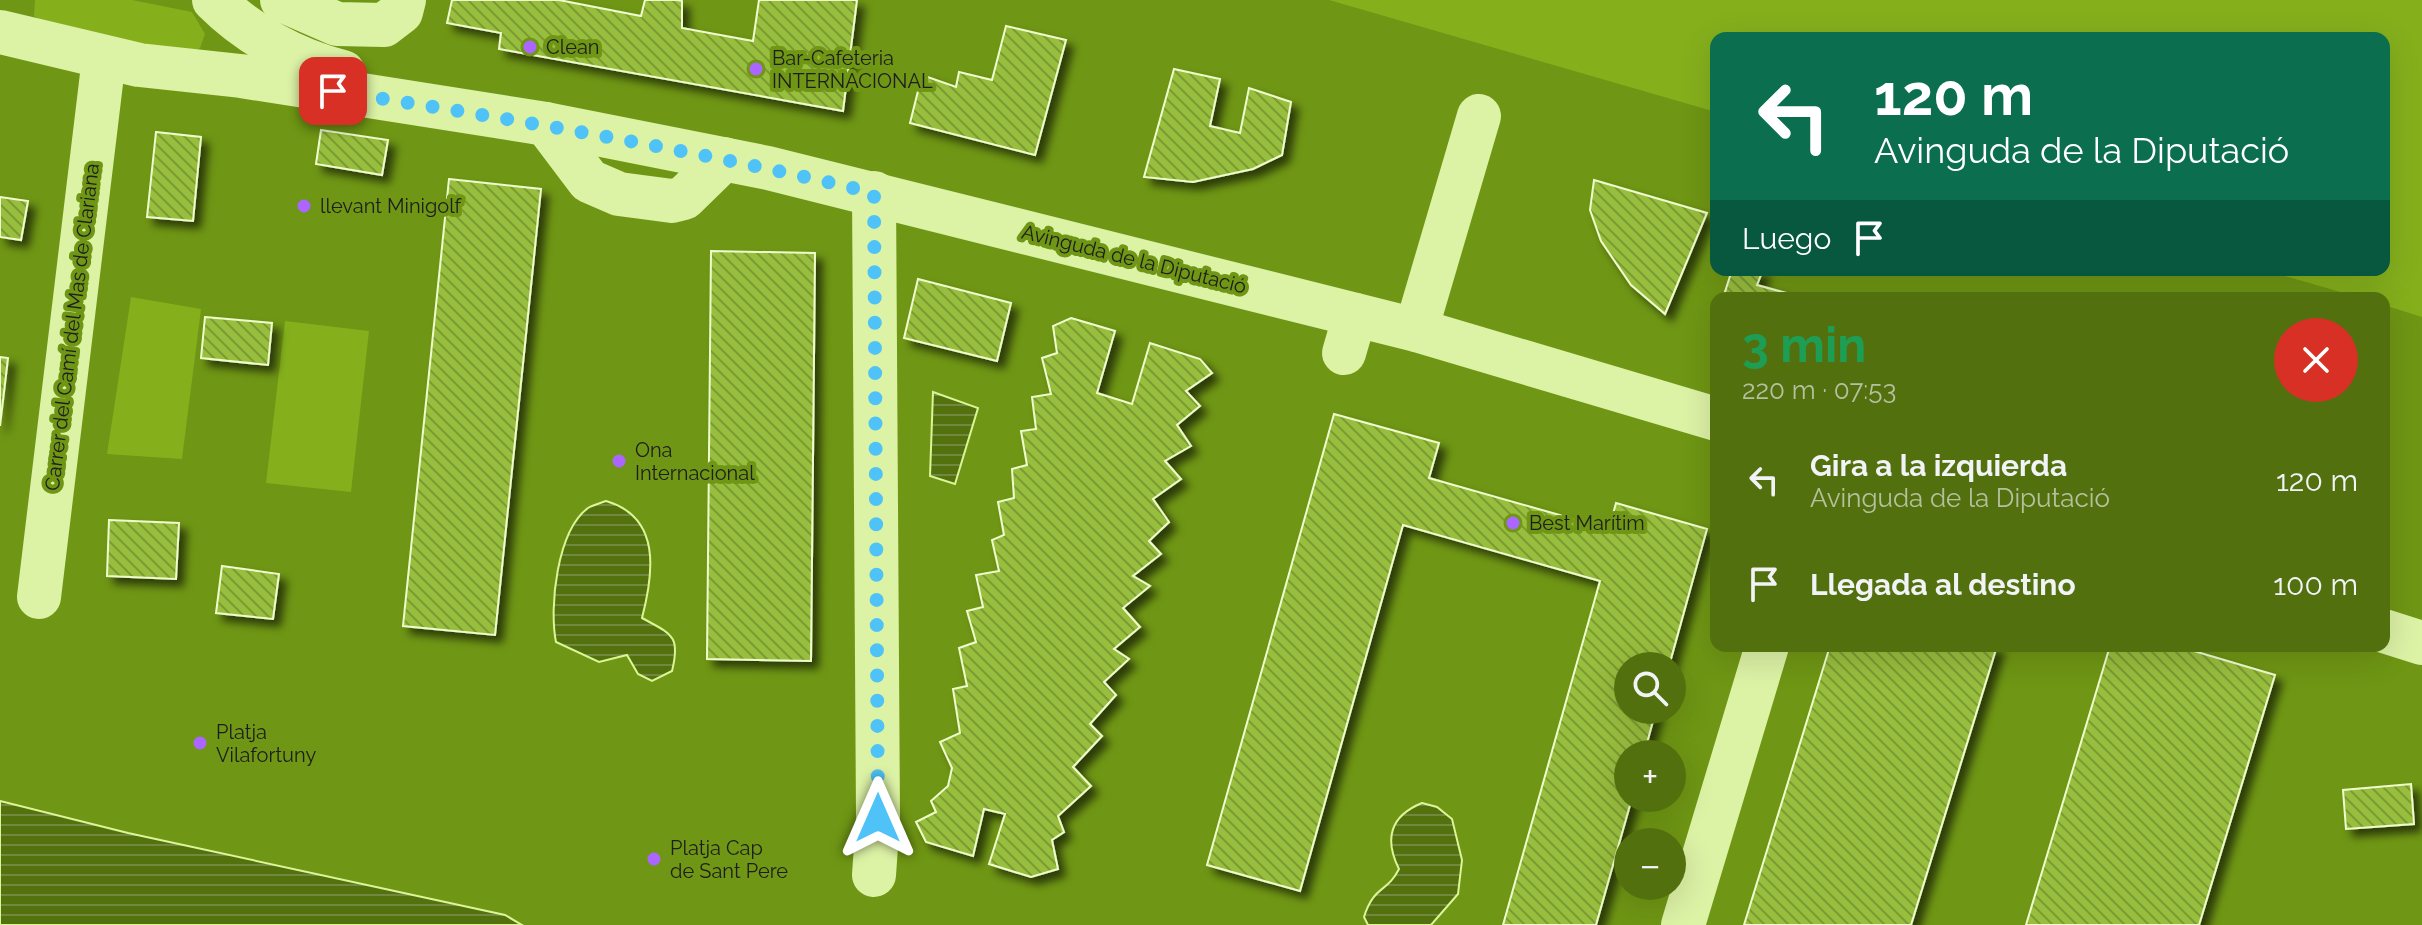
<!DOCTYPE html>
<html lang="es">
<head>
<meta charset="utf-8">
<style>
	body { margin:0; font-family:Raleway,sans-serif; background:#597518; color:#f1f3f6; height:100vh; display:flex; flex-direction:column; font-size:30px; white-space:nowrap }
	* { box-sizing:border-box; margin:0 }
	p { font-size:26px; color:#b5c19e }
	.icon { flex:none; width:44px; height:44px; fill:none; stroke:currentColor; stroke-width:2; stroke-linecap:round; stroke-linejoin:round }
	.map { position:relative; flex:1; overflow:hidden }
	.sheet { position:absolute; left:1710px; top:292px; width:680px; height:360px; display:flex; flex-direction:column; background:#53700f; border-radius:16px; box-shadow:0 8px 32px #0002 }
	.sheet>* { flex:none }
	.top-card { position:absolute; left:1710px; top:32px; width:680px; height:244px; border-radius:16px; box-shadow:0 8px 32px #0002; background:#0b6e4f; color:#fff; overflow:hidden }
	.buttons { position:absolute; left:1614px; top:652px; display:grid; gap:16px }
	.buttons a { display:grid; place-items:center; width:72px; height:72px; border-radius:50%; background:#53700f; box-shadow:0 8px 32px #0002; font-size:40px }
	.pin { position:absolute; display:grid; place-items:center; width:68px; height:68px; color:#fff; margin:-34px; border-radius:16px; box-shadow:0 4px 12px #0006 }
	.me { position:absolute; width:88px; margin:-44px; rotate:0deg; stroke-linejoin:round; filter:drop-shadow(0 0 6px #0008) }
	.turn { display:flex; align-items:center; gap:28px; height:168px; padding:0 32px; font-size:36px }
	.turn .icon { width:104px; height:104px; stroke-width:2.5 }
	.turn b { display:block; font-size:56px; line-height:68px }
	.then { display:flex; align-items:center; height:76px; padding:0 32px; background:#0003; gap:16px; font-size:30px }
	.round { display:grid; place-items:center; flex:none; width:84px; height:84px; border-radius:42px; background:#597518 }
	.headline { display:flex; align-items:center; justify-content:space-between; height:136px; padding:0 32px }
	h1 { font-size:48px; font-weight:700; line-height:60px; color:#1e9e55 }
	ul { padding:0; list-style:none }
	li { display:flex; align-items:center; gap:24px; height:104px; padding:0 32px }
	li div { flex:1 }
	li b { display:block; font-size:30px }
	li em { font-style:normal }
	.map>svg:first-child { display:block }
	.green { fill:#85b01c }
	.water { fill:url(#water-rules); stroke:#dbf597; stroke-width:2 }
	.building { fill:url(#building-back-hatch); stroke:#effdcd; stroke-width:2; filter:url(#shadow) }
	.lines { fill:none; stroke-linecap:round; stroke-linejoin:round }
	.minor { stroke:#dcf2a5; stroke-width:44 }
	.route { stroke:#4fc3f7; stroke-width:14; stroke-dasharray:0 25.2 }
	.poi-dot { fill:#ab66ff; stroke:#6f9614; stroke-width:3 }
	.labels { text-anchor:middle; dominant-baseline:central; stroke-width:8; stroke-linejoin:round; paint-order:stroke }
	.poi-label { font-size:20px; fill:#1d1d1d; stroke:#6f9614; text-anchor:start }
	.street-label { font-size:20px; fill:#1d1d1d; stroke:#6f9614 }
</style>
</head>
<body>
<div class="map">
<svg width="2422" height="925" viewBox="0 0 2422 925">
	<defs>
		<pattern id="water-rules" width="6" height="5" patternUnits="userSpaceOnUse" patternTransform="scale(2)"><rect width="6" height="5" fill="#53720d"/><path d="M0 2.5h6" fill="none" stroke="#728841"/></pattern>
		<pattern id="building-back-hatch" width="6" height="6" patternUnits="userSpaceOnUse" patternTransform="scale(2)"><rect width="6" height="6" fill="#98be3d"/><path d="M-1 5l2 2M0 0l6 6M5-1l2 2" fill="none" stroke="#7b9a33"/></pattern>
		<filter id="shadow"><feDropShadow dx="7" dy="7" stdDeviation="4" flood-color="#0009"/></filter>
	</defs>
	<rect width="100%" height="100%" fill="#6f9614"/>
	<!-- green -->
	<g class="green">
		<polygon points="35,0 132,0 192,12 205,34 200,48 186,56 52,28 34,16"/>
		<polygon points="1329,0 2422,0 2422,317 2384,305 2384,298 2361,298 2264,270 2384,270 2384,38 1716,38 1716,112"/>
		<polygon points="131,297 201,309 182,459 107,454"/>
		<polygon points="285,321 369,331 351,492 266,483"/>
	</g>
	<!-- water -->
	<g class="water">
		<polygon points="933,392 978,408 955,484 930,476"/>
		<path d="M606,501c55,16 48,71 36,117 29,16 39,17 30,53l-20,10 -14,-7 -11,-19 -28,7 -43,-20c-7,-35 1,-111 32,-134 5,-3 13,-5 18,-7z"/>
		<polygon points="0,801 128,833 505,915 522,925 0,925"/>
		<path d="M1422,803l15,4 15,12 10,41 -4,34 -27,31h-63l-4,-8c10,-32 23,-24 35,-48 -15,-30 -9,-53 23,-66z"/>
	</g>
	<!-- building -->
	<g class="building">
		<polygon points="452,0 559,0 641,16 645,0 677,0 682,1 682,28 753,41 759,0 857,0 843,111 499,49 501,33 447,23"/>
		<polygon points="1006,26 1066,40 1035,155 910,123 922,75 956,87 959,72 992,80"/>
		<polygon points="1174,69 1220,79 1210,126 1240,133 1249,88 1291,102 1282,155 1253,169 1193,182 1144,177"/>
		<polygon points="321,130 388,140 382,175 316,164"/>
		<polygon points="156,132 201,137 193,221 147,217"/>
		<polygon points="449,179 541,189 495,635 403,626"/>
		<polygon points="1594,180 1707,213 1665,314 1631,285 1601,241 1590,210"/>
		<polygon points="0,197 28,201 21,240 0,237"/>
		<polygon points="711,251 815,253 811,661 707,659"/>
		<polygon points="1732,270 1763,270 1757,285 1805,298 1723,298"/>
		<polygon points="918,279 1011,303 997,361 904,338"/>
		<polygon points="205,317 272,323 268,365 201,358"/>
		<polygon points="1071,318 1115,331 1097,393 1132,404 1150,343 1200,359 1212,373 1186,391 1200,406 1177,425 1191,446 1165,461 1181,479 1153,499 1169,522 1149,541 1161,554 1133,576 1150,586 1123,608 1140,627 1114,649 1129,659 1104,682 1116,695 1090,724 1102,736 1073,767 1091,786 1058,816 1064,832 1052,840 1058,869 1031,877 989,864 1005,814 984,809 973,856 926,842 916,822 936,812 931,801 948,786 952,768 940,742 960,733 953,689 967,686 959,648 976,642 967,611 983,607 976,575 999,571 992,540 1004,535 998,502 1014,498 1012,469 1027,465 1021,431 1036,429 1032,397 1051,394 1042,358 1057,353 1053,326"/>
		<polygon points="0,357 8,358 0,426"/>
		<polygon points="1334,414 1439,443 1429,478 1609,529 1616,503 1707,529 1669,666 1628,666 1628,710 1656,710 1644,754 1628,754 1628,798 1632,798 1596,925 1503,925 1600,581 1403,525 1300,891 1207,865"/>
		<polygon points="109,520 179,523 176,579 107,576"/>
		<polygon points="222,566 279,574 273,619 216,613"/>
		<polygon points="1830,646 1997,646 1911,925 1744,925"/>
		<polygon points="2110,646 2177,646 2275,675 2199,925 2026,925"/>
		<polygon points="2411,784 2414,824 2346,829 2343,790"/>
	</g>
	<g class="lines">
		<!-- minor -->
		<g class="minor">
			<path d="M214,0c35,35 81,60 129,72"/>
			<polyline points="282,0 337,24 384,25 401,12 404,0"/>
			<polyline points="0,32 139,65 241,76 546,124 768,168 1416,330 1716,419"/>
			<polyline points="546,124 589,181 619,194 672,201 684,198 724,159"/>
			<polyline points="874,193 878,818 874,875"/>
			<polyline points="1416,330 1479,116"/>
			<polyline points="1344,353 1355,315"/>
			<polyline points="39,597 104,58"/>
			<polyline points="2384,631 2422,643"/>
			<polyline points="1683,925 1767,646"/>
		</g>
	</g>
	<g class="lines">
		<!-- route -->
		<path class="route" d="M333,91c181,28 362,59 541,102l4,625"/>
	</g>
	<!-- markers -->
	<g class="poi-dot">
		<circle cx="530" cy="47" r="8"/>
		<circle cx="756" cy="69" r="8"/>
		<circle cx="304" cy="206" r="8"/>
		<circle cx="619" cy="461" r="8"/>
		<circle cx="1513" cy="523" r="8"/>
		<circle cx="200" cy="743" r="8"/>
		<circle cx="654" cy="859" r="8"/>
	</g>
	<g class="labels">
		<!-- poi labels -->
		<g class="poi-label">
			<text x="546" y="47">Clean</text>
			<text x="772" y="58">Bar-Cafeteria<tspan x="772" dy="23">INTERNACIONAL</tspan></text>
			<text x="320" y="206">llevant Minigolf</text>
			<text x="635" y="450">Ona<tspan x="635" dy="23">Internacional</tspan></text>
			<text x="1529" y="523">Best Marítim</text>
			<text x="216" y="732">Platja<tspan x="216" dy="23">Vilafortuny</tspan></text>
			<text x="670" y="848">Platja Cap<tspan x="670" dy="23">de Sant Pere</tspan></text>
		</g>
		<!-- street labels -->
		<g class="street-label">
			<text transform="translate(1134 259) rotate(14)">Avinguda de la Diputació</text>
			<text transform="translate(72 327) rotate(-83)">Carrer del Camí del Mas de Clariana</text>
		</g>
	</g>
</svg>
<div class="buttons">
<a><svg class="icon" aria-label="search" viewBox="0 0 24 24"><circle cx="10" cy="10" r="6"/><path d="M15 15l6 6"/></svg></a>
<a>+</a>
<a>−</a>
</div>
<div class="pin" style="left:333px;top:91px;background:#d93025"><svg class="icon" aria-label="arrive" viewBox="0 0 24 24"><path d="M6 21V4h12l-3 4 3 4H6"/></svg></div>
<svg class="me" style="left:878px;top:818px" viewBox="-20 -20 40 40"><path d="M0-17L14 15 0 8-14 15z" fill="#4fc3f7" stroke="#fff" stroke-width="4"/></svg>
<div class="top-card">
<div class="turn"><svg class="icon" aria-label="left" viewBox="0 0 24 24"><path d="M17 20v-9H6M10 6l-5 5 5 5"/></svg><div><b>120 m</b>Avinguda de la Diputació</div></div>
<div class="then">Luego<svg class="icon" aria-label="arrive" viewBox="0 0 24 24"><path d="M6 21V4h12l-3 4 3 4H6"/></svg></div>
</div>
<section class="sheet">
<div class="headline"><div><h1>3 min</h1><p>220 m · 07:53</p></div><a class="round" style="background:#d93025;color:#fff"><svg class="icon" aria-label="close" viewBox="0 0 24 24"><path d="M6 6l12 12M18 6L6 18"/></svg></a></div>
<ul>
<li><svg class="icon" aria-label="left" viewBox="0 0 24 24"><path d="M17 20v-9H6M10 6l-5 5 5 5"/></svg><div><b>Gira a la izquierda</b><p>Avinguda de la Diputació</p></div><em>120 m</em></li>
<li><svg class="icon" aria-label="arrive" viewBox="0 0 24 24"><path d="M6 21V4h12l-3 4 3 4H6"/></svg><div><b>Llegada al destino</b></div><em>100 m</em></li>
</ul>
</section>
</div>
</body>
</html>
